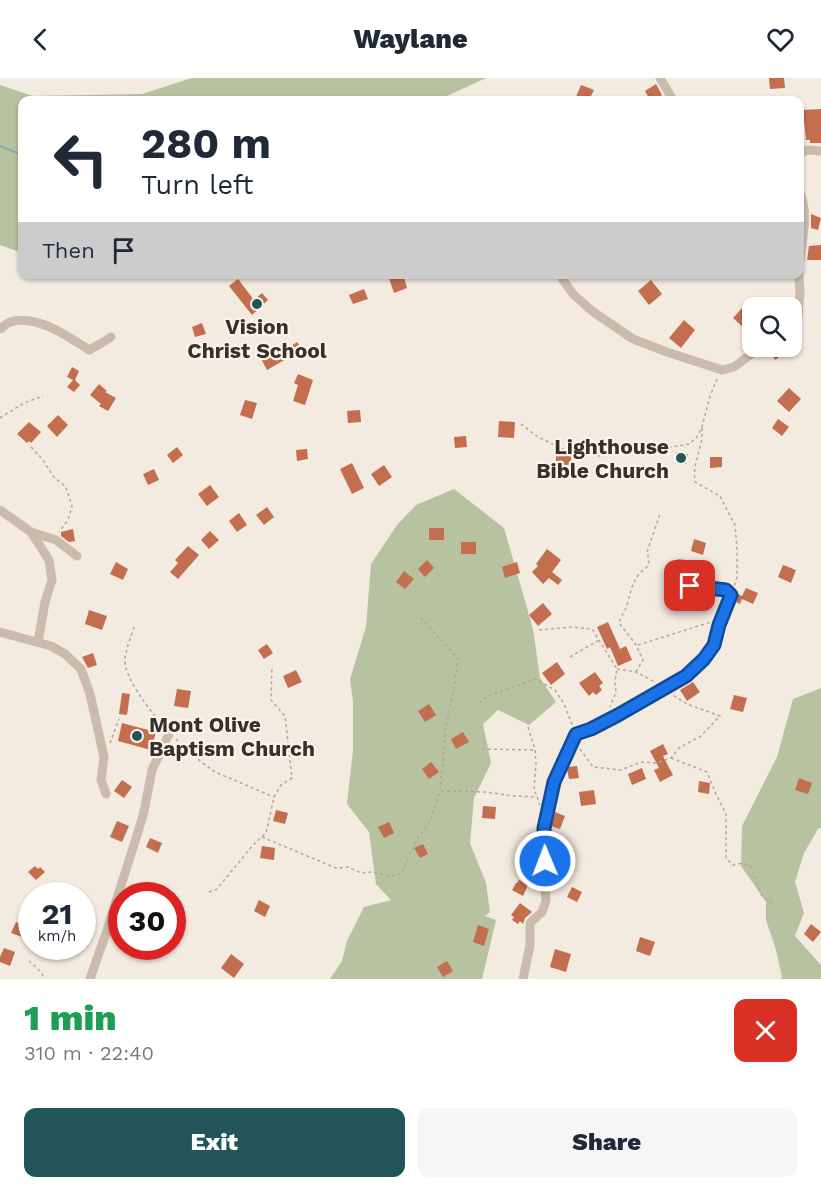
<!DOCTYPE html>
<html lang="en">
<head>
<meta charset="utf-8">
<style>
	body { margin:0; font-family:"Work Sans",sans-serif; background:#f6f6f7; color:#1f2937; height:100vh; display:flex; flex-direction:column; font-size:22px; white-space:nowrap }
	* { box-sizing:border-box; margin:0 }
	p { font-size:20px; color:#747a83 }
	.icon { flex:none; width:33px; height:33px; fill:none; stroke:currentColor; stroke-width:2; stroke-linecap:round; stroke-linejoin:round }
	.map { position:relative; height:901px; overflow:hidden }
	.sheet { display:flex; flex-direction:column; background:#fff; flex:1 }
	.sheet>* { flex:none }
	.hud { position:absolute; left:18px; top:18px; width:786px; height:183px; border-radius:12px; box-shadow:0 2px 4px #0004; background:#fff; color:#1f2937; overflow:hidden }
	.fabs { position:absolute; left:742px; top:219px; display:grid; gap:12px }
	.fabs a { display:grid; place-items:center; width:60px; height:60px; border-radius:12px; background:#fff; box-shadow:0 2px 4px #0004; font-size:30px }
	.speed { position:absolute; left:18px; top:804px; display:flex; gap:12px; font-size:30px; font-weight:700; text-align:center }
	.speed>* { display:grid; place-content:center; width:78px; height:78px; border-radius:50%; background:#fff; box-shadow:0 2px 4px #0004; line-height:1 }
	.speed small { font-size:15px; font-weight:400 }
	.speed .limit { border:9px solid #d22; background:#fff; color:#111 }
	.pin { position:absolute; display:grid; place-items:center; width:51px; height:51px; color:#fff; margin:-26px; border-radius:12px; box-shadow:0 3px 9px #0006 }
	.me { position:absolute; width:66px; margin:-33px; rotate:359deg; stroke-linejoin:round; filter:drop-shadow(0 0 4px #0008) }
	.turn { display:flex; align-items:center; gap:21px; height:126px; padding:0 24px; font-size:27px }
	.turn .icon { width:78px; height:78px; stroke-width:2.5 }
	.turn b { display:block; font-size:42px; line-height:51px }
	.then { display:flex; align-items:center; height:57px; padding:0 24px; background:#0003; gap:12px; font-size:22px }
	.round { display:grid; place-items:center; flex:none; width:63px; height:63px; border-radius:12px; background:#f6f6f7 }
	.headline { display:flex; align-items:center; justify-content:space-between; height:102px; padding:0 24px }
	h1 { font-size:36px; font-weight:800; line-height:45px; color:#1e9e55 }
	.action { display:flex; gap:12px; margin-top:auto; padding:12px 24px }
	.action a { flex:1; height:69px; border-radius:12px; background:#21555a; color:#fff; font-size:24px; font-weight:800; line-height:69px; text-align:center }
	.action a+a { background:#f6f6f7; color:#1f2937 }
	header { display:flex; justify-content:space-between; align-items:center; height:78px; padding:0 24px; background:#fff; font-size:27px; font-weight:800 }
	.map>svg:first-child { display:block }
	.green { fill:#b6c2a0 }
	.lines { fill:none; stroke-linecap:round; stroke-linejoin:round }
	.stream { stroke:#80acaf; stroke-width:2 }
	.building { fill:#c26e4f }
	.path { stroke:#b7a596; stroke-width:1.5; stroke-dasharray:3 3; stroke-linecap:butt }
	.street { stroke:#cbbbac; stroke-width:9 }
	.route-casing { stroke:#114b97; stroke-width:15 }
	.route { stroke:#1a73e8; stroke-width:10 }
	.poi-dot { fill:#21555a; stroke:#faf4ed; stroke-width:2 }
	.labels { text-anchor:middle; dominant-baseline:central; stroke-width:4.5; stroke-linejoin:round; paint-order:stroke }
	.poi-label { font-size:21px; font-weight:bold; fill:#39302b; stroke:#faf4ed }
</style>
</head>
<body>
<header><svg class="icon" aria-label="back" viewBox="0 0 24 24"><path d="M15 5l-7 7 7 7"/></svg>Waylane<svg class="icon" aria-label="heart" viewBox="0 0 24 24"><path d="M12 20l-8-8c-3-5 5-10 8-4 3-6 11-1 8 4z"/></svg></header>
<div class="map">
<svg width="821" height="901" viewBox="0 0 821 901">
	<rect width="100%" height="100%" fill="#f3eae0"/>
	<!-- green -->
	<g class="green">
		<polygon points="192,0 486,0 438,22 22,22 22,175 0,167 0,7 33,18 142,16"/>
		<polygon points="454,411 504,450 533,551 540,600 556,624 529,647 498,632 483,646 491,685 474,720 470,765 486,805 490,834 485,838 496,842 482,901 330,901 342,883 347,863 364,829 391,822 376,806 369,754 347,726 353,672 353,624 350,601 366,549 371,486 397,447 416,427"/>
		<polygon points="821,610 821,750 818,751 804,775 795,804 804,835 795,858 821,887 821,901 780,901 782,899 776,872 766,842 766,824 741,788 742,748 777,679 793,621"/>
	</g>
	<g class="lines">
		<!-- stream -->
		<polyline class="stream" points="0,68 22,77"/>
	</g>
	<!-- building -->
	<g class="building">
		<polygon points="769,0 784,0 785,10 770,11"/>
		<polygon points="656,6 662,17 654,22 650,22 645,13"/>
		<polygon points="581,7 594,12 589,22 585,22 576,19"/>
		<polygon points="821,31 821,65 810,65 810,62 806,62 803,32"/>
		<polygon points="811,136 821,140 818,152 811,150"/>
		<polygon points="821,167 821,182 807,182 809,168"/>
		<polygon points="399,196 403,196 407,210 394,215 389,200"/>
		<polygon points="238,201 254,222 262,215 268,222 252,237 229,208"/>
		<polygon points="651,202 662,216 649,227 638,213"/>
		<polygon points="364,211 368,221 353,226 349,217"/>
		<polygon points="743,229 753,239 744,250 733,240"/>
		<polygon points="684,242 695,252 681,270 669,260"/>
		<polygon points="202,245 206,256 195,259 192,249"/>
		<polygon points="297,264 302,272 267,292 260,279 285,265 288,270"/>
		<polygon points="775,268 783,268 787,274 775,282 769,272"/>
		<polygon points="72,289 79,293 75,302 80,307 74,314 67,309 73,302 67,299"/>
		<polygon points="298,296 313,302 305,327 293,323 298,307 294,305"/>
		<polygon points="99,306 107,313 105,314 116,320 108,333 99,328 101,326 90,317"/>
		<polygon points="789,310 801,321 789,334 777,323"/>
		<polygon points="245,322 257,325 252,341 240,337"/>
		<polygon points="360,332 361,344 348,345 347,333"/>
		<polygon points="58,337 68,347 57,359 47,348"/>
		<polygon points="778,341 789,349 782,358 772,350"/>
		<polygon points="499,343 515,344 514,360 498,359"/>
		<polygon points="29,344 41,354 31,365 29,363 27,365 17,356"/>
		<polygon points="466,358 467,369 455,370 454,359"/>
		<polygon points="177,369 183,377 173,385 167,377"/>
		<polygon points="307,371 308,381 297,383 296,372"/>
		<polygon points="676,374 688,376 686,386 675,384"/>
		<rect x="556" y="375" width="15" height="12"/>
		<polygon points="710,379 722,379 722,389 710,390"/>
		<polygon points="352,385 364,410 352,416 340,391"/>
		<polygon points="384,387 392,399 379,408 371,396"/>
		<polygon points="154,391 159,402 148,407 143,396"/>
		<polygon points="210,407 219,419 207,428 198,416"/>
		<polygon points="267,429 274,439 264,447 256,437"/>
		<polygon points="239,435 247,447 237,454 229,443"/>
		<rect x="429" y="450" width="15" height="12"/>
		<polygon points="73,451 75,463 69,464 61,458 61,454"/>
		<polygon points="210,453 219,462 209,471 201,462"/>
		<polygon points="694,461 706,465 703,477 691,473"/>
		<rect x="461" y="464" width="15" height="12"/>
		<polygon points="188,468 199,477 178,501 170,494 178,485 175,482"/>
		<polygon points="547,471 561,482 552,494 562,502 558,507 549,500 543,506 532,494 538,488 536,486"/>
		<polygon points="678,481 693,483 691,496 687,495 687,498 679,497 679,494 676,494"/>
		<polygon points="427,482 434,490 425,499 418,491"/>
		<polygon points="116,484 128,491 123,502 110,496"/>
		<polygon points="517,484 520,495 505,500 502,489"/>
		<polygon points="783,487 796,492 791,505 778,499"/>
		<polygon points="404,493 414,501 405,511 396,504"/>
		<polygon points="746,510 758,515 753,526 742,521 740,526 736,524 738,516 742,518"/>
		<polygon points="543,525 552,536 538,548 529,537"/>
		<polygon points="89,532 107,538 102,552 85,546"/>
		<polygon points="608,544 620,571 626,568 632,582 618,588 610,569 607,571 597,549"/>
		<polygon points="267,566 273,575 264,581 258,572"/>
		<polygon points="93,575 97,587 88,590 82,579"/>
		<polygon points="557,584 565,596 551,607 542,595"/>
		<polygon points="296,592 302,604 288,610 283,598"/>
		<polygon points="595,594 603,605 599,608 602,612 596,617 593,614 589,618 579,605"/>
		<polygon points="693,604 700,614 687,623 680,612"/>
		<polygon points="177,611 191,613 188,630 174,628"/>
		<polygon points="122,615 130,616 127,637 119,636"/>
		<polygon points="734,617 747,620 743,634 730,631"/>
		<polygon points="429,626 436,637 425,644 418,633"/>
		<polygon points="122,645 156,654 151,672 118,663"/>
		<polygon points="463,654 469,664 456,671 451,661"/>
		<polygon points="663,666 668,676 663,678 673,697 660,704 654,692 659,690 650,673"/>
		<polygon points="431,684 439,694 429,701 422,691"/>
		<polygon points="577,688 579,700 569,701 567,691 568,689"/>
		<polygon points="642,690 646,701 632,707 628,696"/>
		<polygon points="799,700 812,705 808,716 795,712"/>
		<polygon points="122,702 132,709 124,720 114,713"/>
		<polygon points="699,703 710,705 709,716 698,714"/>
		<polygon points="594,712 596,726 581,728 579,714"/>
		<polygon points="483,728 496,729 495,741 482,740"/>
		<polygon points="276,732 288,735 285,746 273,743"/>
		<polygon points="555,734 565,738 560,751 551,748"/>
		<polygon points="117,743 129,748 122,764 110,759"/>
		<polygon points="389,744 394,755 384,760 378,749"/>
		<polygon points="150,760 162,765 158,775 146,769"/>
		<polygon points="423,766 428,776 420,780 414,770"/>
		<polygon points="262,768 275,770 274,782 260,780"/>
		<polygon points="35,788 38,791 40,789 45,794 36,802 28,794"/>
		<polygon points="519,802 528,807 523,818 512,812 516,805 517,805"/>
		<polygon points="572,809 582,814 577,824 567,819"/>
		<polygon points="259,822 270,828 265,839 254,833"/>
		<polygon points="520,825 532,834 525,840 523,846 520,843 518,846 512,842 514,839 511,837"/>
		<polygon points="16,844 32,850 28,861 11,855"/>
		<polygon points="811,846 821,854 813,864 804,856"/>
		<polygon points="478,847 489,851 484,868 473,864"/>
		<polygon points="640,859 655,864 650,878 636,873"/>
		<polygon points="4,870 15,874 10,888 0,884 0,879"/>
		<polygon points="555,871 571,876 566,894 550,889"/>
		<polygon points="231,876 244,886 234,900 221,890"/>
		<polygon points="447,883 453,893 443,899 437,889"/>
	</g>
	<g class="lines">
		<!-- path -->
		<g class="path">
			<polyline points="0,340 24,325 43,318"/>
			<polyline points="521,346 538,359 565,372 600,378 618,375 653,372 689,366 697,359 702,349 710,318 718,299"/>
			<path d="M702,350c1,22 -10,33 -7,54l25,14 15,29 2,23v29l-3,9"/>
			<polyline points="31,369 42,381 54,399 66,409 72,428 68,442 59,454"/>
			<path d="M134,549c-3,10 -8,21 -9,32 -2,18 27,54 39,68"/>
			<polyline points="539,552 572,549 592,551 617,591 615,603 616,614 610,629"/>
			<polyline points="638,567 711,544"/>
			<polyline points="570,579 599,562"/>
			<polyline points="617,591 636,594 655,604"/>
			<path d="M636,594l7,-12 -8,-17 -16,-20c2,-6 6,-12 8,-18 5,-17 5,-27 21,-39l1,-6 -2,-8 13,-38"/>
			<polyline points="479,625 490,617 535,601 555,612 564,626 573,649"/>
			<polyline points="528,649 535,672 536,685 534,711 540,727"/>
			<polyline points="176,661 200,683 215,694 274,719"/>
			<polyline points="110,665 119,641"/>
			<polyline points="482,671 535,672"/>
			<polyline points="580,671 593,689 621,692 641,684 657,685 671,680 679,670 701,658 720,638 687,626 671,616"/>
			<polyline points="671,680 707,694 716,716 726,736 726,780 733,787 743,785 751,789 762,818 772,825"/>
			<polyline points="441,713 485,714 514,718 537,719"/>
			<polyline points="262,759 336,790 348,789 361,795 372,794 390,798 401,796 417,761 429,746 440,713 446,648 455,603 458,580 418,537"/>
			<polyline points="209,814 217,811 253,767 266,755 274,719 281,707 292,700 285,638 271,622 272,588"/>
			<polyline points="29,883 40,893 45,901"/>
		</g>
		<!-- street -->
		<g class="street">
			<polyline points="660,0 673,22"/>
			<polyline points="800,75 808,72 821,73"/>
			<path d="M800,115c9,21 2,47 0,68"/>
			<polyline points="559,196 573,216 592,233 633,261 667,274 722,292 734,289 762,268"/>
			<polyline points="792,247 798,238 800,215 799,196"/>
			<path d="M0,251c1,0 7,-6 8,-6 25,-11 60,13 81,27l11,-6 11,-7"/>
			<polyline points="0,432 31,454 49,482 52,502 45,524 38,564"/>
			<polyline points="31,454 56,462 77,478"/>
			<polyline points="0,554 51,568 65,576 81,591 90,616 104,679 101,702 106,716"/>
			<polyline points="90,901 106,855 143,738 152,692 169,656"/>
			<polyline points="523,901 530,867 530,845 542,834 546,823 544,802 544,750 554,704 576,656 591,651 686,598 704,581 714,567 719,547 731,517 726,512 690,508"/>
		</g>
	</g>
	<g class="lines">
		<defs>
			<polyline id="route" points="545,783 544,750 554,704 576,656 591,651 618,637 686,598 704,581 714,567 719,547 731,517 726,512 690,508"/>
		</defs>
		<!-- route casing -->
		<use href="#route" class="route-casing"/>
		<!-- route -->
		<use href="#route" class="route"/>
	</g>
	<!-- markers -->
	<g class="poi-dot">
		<circle cx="257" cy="226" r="6"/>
		<circle cx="681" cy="380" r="6"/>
		<circle cx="137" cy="658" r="6"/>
	</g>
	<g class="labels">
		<!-- poi labels -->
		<g class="poi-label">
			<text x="257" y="248">Vision<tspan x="257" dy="24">Christ School</tspan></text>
			<text x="669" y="368" text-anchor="end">Lighthouse<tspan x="669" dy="24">Bible Church</tspan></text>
			<text x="149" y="646" text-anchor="start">Mont Olive<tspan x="149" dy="24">Baptism Church</tspan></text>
		</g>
	</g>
</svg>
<div class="fabs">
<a><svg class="icon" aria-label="search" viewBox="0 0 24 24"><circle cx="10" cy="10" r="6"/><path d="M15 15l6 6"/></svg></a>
</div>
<div class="speed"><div>21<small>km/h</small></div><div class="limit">30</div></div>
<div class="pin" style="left:690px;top:508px;background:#d93025"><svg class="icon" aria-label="arrive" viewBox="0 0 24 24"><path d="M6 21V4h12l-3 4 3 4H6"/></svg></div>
<svg class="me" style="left:545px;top:783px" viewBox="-20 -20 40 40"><circle r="17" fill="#1a73e8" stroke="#fff" stroke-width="3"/><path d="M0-11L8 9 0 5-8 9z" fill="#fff"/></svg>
<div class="hud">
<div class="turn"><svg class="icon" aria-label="left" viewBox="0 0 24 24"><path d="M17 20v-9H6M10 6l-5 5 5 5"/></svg><div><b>280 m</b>Turn left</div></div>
<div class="then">Then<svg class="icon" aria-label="arrive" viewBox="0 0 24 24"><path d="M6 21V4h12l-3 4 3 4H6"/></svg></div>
</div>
</div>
<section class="sheet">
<div class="headline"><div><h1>1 min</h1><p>310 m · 22:40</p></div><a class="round" style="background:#d93025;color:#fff"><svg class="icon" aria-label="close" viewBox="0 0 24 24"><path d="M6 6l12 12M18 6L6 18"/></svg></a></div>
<div class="action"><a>Exit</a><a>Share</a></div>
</section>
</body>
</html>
